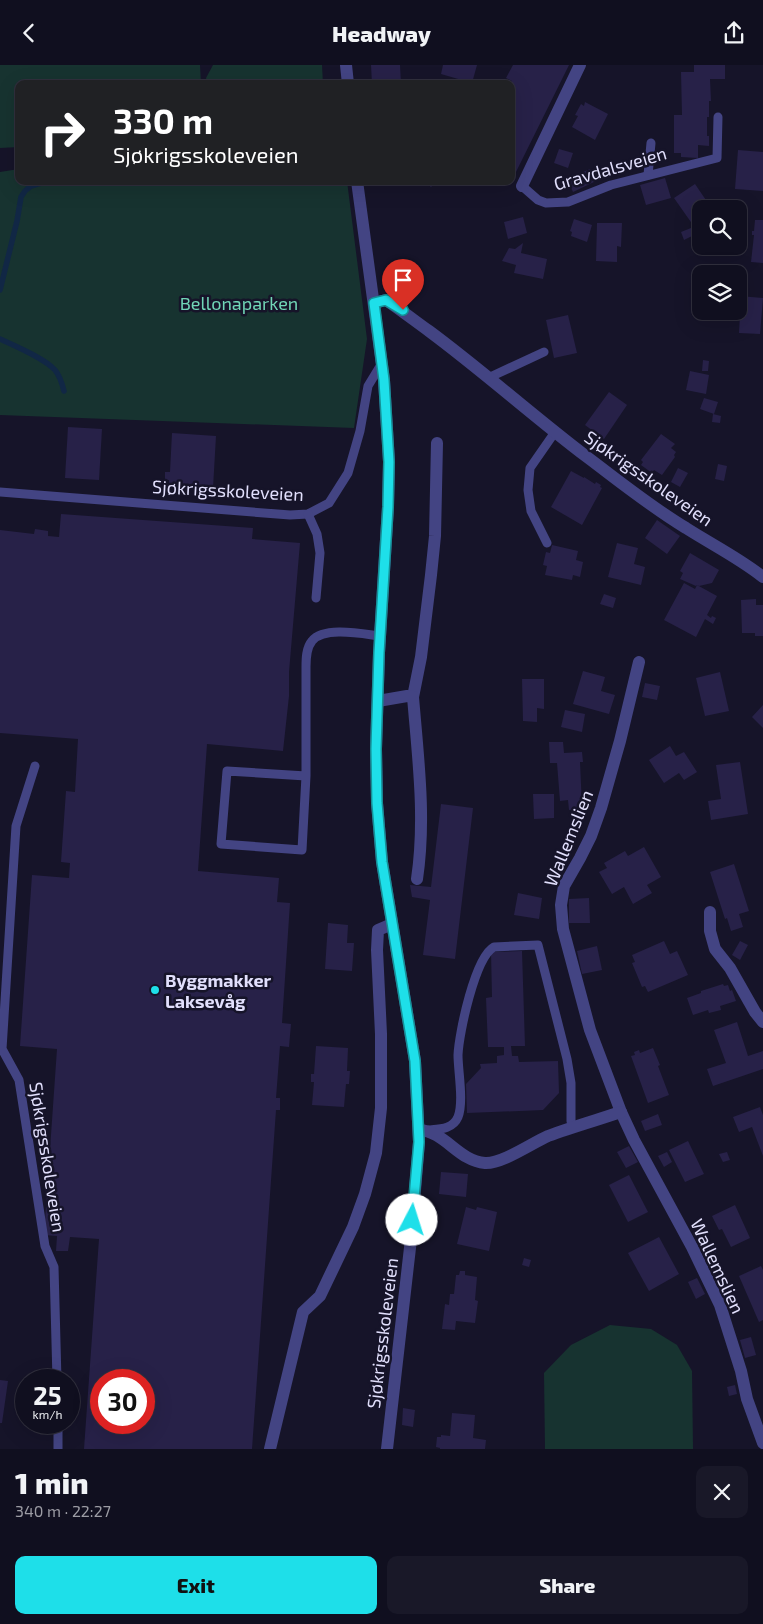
<!DOCTYPE html>
<html lang="en">
<head>
<meta charset="utf-8">
<style>
	body { margin:0; font-family:"Exo 2",sans-serif; background:#191828; color:#f1f3f6; height:100vh; display:flex; flex-direction:column; font-size:19px; white-space:nowrap }
	* { box-sizing:border-box; margin:0 }
	p { font-size:16px; color:#9c9ca4 }
	.icon { flex:none; width:28px; height:28px; fill:none; stroke:currentColor; stroke-width:2; stroke-linecap:round; stroke-linejoin:round }
	.map { position:relative; height:1384px; overflow:hidden }
	.panel { display:flex; flex-direction:column; background:#100f1f; flex:1 }
	.panel>* { flex:none }
	.banner { position:absolute; left:15px; top:15px; width:500px; height:105px; border-radius:10px; box-shadow:0 5px 20px #0002,0 0 0 1px #302f3d; background:#202124; color:#fff; overflow:hidden }
	.fabs { position:absolute; left:692px; top:135px; display:grid; gap:10px }
	.fabs a { display:grid; place-items:center; width:55px; height:55px; border-radius:10px; background:#100f1f; box-shadow:0 5px 20px #0002,0 0 0 1px #302f3d; font-size:25px }
	.speed { position:absolute; left:15px; top:1304px; display:flex; gap:10px; font-size:25px; font-weight:700; text-align:center }
	.speed>* { display:grid; place-content:center; width:65px; height:65px; border-radius:50%; background:#100f1f; box-shadow:0 5px 20px #0002,0 0 0 1px #302f3d; line-height:1 }
	.speed small { font-size:12px; font-weight:400 }
	.speed .limit { border:8px solid #d22; background:#fff; color:#111 }
	.pin { position:absolute; display:grid; place-items:center; width:42px; height:42px; color:#fff; margin:-51px -21px; border-radius:50% 50% 50% 0; rotate:-45deg; box-shadow:0 0 5px #0007 }
	.pin .icon { rotate:45deg }
	.me { position:absolute; width:55px; margin:-28px; rotate:5deg; stroke-linejoin:round; filter:drop-shadow(0 0 4px #0008) }
	.turn { display:flex; align-items:center; gap:18px; height:105px; padding:0 15px; font-size:22px }
	.turn .icon { width:65px; height:65px; stroke-width:2.5 }
	.turn b { display:block; font-size:35px; line-height:42px }
	.round { display:grid; place-items:center; flex:none; width:52px; height:52px; border-radius:10px; background:#191828 }
	.headline { display:flex; align-items:center; justify-content:space-between; height:85px; padding:0 15px }
	h1 { font-size:30px; font-weight:800; line-height:38px }
	.cta { display:flex; gap:10px; margin-top:auto; padding:10px 15px }
	.cta a { flex:1; height:58px; border-radius:10px; background:#1edfe9; color:#111; font-size:20px; font-weight:800; line-height:58px; text-align:center }
	.cta a+a { background:#191828; color:#f1f3f6 }
	header { display:flex; justify-content:space-between; align-items:center; height:65px; padding:0 15px; background:#100f1f; font-size:22px; font-weight:800 }
	.map>svg:first-child { display:block }
	.green { fill:#173330 }
	.lines { fill:none; stroke-linecap:round; stroke-linejoin:round }
	.stream { stroke:#112745; stroke-width:5.5 }
	.building { fill:#272148; fill-rule:evenodd }
	.service { stroke:#434483; stroke-width:9 }
	.minor { stroke:#434483; stroke-width:12 }
	.route-casing { stroke:#149197; stroke-width:12 }
	.route { stroke:#1edfe9; stroke-width:9 }
	.poi-dot { fill:#1edfe9; stroke:#161429; stroke-width:2 }
	.labels { text-anchor:middle; dominant-baseline:central; stroke-width:5; stroke-linejoin:round; paint-order:stroke }
	.street-label { font-size:18px; fill:#e1dffc; stroke:#161429 }
	.park-label { font-size:18px; fill:#71d6b7; stroke:#161429 }
	.poi-label { font-size:18px; font-weight:bold; fill:#e1dffc; stroke:#161429; text-anchor:start }
</style>
</head>
<body>
<header><svg class="icon" aria-label="back" viewBox="0 0 24 24"><path d="M15 5l-7 7 7 7"/></svg>Headway<svg class="icon" aria-label="share" viewBox="0 0 24 24"><path d="M12 15V3M7 8l5-5 5 5M5 13v7h14v-7"/></svg></header>
<div class="map">
<svg width="763" height="1384" viewBox="0 0 763 1384">
	<rect width="100%" height="100%" fill="#161429"/>
	<!-- green -->
	<g class="green">
		<polygon points="0,0 200,0 201,19 19,19 19,82 0,83"/>
		<polygon points="213,0 322,0 323,19 207,19 206,13"/>
		<polygon points="19,104 19,116 347,116 367,274 354,363 0,350 0,107"/>
		<polygon points="610,1260 651,1264 677,1280 692,1306 693,1384 545,1384 544,1308 571,1280"/>
	</g>
	<g class="lines">
		<!-- stream -->
		<g class="stream">
			<polyline points="0,225 17,156 21,132 25,126 31,121 48,116"/>
			<path d="M0,274c15,7 44,19 55,31 5,6 7,13 9,21"/>
		</g>
	</g>
	<!-- building -->
	<g class="building">
		<polygon points="371,0 400,0 401,19 372,19"/>
		<polygon points="443,0 477,0 472,18 441,9"/>
		<polygon points="513,0 569,0 513,113 511,112 511,19 512,16 506,13"/>
		<polygon points="694,0 725,0 725,14 710,14 711,36 709,36 709,52 707,52 707,71 709,71 709,81 698,80 698,93 681,92 681,88 674,88 674,50 682,50 681,7 694,7"/>
		<polygon points="585,37 608,49 595,75 572,62 578,51 575,50 581,39 584,41"/>
		<polygon points="559,84 573,88 568,103 554,98"/>
		<polygon points="738,85 763,87 763,126 735,124"/>
		<polygon points="590,104 596,116 573,127 567,114"/>
		<polygon points="665,113 671,133 646,140 640,120"/>
		<polygon points="424,116 437,116 431,122"/>
		<polygon points="695,119 712,144 701,144 701,155 693,160 674,133"/>
		<polygon points="523,152 527,168 508,174 504,157"/>
		<polygon points="574,154 592,160 587,177 571,171 572,167 570,166"/>
		<polygon points="755,155 763,155 763,198 751,197 754,170 752,170 752,166 754,166"/>
		<polygon points="597,158 622,158 621,182 617,181 617,197 596,196"/>
		<polygon points="691,163 694,170 684,175 681,167"/>
		<polygon points="523,178 521,188 547,194 543,214 514,208 516,200 502,196 509,183 515,184"/>
		<polygon points="739,231 763,233 760,269 739,268 740,250 730,249 730,246 739,246"/>
		<polygon points="568,250 577,288 554,293 546,255"/>
		<polygon points="703,295 709,296 708,306 702,306"/>
		<polygon points="690,306 709,310 706,329 686,325"/>
		<polygon points="609,327 627,340 604,374 585,360"/>
		<polygon points="704,333 718,337 714,349 700,344"/>
		<polygon points="713,349 721,351 720,358 712,357"/>
		<polygon points="68,362 102,364 99,415 65,413"/>
		<polygon points="172,368 216,371 213,423 169,420 169,415 165,415 165,407 170,407"/>
		<polygon points="661,369 675,379 671,383 676,387 674,390 675,392 662,410 654,405 652,408 641,400 643,397 641,395"/>
		<polygon points="718,399 727,401 724,416 715,414"/>
		<polygon points="678,403 688,408 680,422 671,417"/>
		<polygon points="571,406 584,413 584,412 595,419 596,417 601,420 600,422 602,423 582,460 551,442"/>
		<path d="M61,449l192,14 -1,11 48,4 -11,129v24l-6,55 -76,-7 -9,127 81,7 -2,24 13,1 -8,120 9,1 -2,23 -9,-1 -4,52h4v12h-4l-24,339h-168l15,-210 -29,-2 -2,14h-12l1,-15 -13,-1 13,-186 -37,-3 12,-171 37,3 1,-15 -9,-1 5,-71 9,1 3,-53 -78,-6v-203l34,4 1,-5 13,2v5l11,1zM101,1315h43v43h-43z"/>
		<polygon points="657,455 680,471 667,489 645,473"/>
		<polygon points="617,478 638,483 634,499 645,502 641,520 608,512"/>
		<polygon points="552,480 578,486 576,495 583,497 580,512 573,510 572,515 545,510 547,501 543,500 546,487 550,488"/>
		<polygon points="690,488 719,505 712,518 699,521 697,520 696,521 680,514 683,508 680,506"/>
		<polygon points="684,518 695,524 697,520 717,531 707,550 711,553 712,551 716,553 713,559 705,554 696,572 664,555"/>
		<polygon points="604,529 616,533 613,543 600,539"/>
		<polygon points="756,534 756,540 763,540 763,571 755,571 755,568 742,568 741,535"/>
		<polygon points="583,606 605,612 601,626 615,630 609,649 573,639"/>
		<polygon points="720,607 729,646 705,651 696,613"/>
		<polygon points="522,614 544,614 544,644 537,643 537,657 523,656"/>
		<polygon points="645,618 660,621 657,635 642,632"/>
		<polygon points="763,640 763,663 752,652"/>
		<polygon points="565,645 585,649 582,667 561,662"/>
		<polygon points="549,677 563,677 564,688 582,687 583,697 580,697 582,742 580,744 569,745 568,735 560,736 557,698 550,698"/>
		<polygon points="670,681 676,691 684,687 697,707 684,715 679,708 664,718 649,695"/>
		<polygon points="740,697 748,749 711,755 708,736 721,734 716,700"/>
		<polygon points="533,729 554,729 554,753 534,754"/>
		<polygon points="441,739 473,743 455,894 423,890 430,835 412,832 410,820 431,822"/>
		<polygon points="644,782 661,812 647,820 652,828 633,839 624,822 612,829 599,807 607,803 604,798 625,786 628,791"/>
		<polygon points="734,799 749,846 739,849 743,862 731,866 727,853 725,854 710,807"/>
		<polygon points="518,828 542,833 539,854 514,850"/>
		<polygon points="589,833 590,858 569,858 569,834"/>
		<polygon points="328,858 348,860 347,878 354,878 352,906 325,904"/>
		<polygon points="664,876 670,889 677,886 688,910 648,927 645,921 642,922 632,898 635,897 632,890"/>
		<polygon points="740,876 748,880 740,895 732,890"/>
		<polygon points="597,881 602,905 582,909 577,886"/>
		<polygon points="522,886 525,981 511,981 512,991 518,991 519,997 558,996 559,1028 543,1045 467,1048 466,1019 481,1003 480,999 497,998 497,991 504,990 504,982 488,982 486,933 492,932 491,887"/>
		<polygon points="723,919 724,921 728,920 730,926 732,925 736,936 720,941 721,945 709,948 708,945 693,950 687,933 701,928 701,926"/>
		<polygon points="737,957 748,991 763,986 763,1004 713,1021 707,1004 726,998 714,965"/>
		<polygon points="316,981 348,983 347,1006 350,1006 349,1019 346,1019 344,1042 312,1040 314,1017 311,1017 311,1009 314,1009"/>
		<polygon points="653,983 660,1000 658,1001 669,1030 648,1038 631,991 635,990 634,987 639,985 640,988"/>
		<polygon points="760,1042 763,1050 763,1091 752,1062 739,1067 733,1052"/>
		<polygon points="658,1049 662,1060 645,1066 641,1056"/>
		<polygon points="688,1076 704,1109 685,1117 669,1085"/>
		<polygon points="629,1081 638,1097 626,1103 617,1087"/>
		<polygon points="667,1087 672,1097 664,1102 658,1091"/>
		<polygon points="727,1087 730,1095 723,1097 719,1089"/>
		<polygon points="441,1107 468,1109 466,1132 439,1129"/>
		<polygon points="629,1110 648,1147 628,1157 609,1120"/>
		<polygon points="735,1140 750,1173 731,1182 722,1164 719,1165 712,1151"/>
		<polygon points="466,1142 476,1145 477,1142 497,1147 489,1186 457,1179"/>
		<polygon points="706,1169 716,1188 707,1192 697,1173"/>
		<polygon points="659,1172 679,1209 649,1226 628,1188"/>
		<polygon points="524,1193 531,1195 529,1202 522,1200"/>
		<polygon points="761,1201 763,1205 763,1255 759,1257 739,1211"/>
		<polygon points="460,1206 465,1206 465,1210 477,1212 475,1235 478,1236 475,1258 456,1256 455,1265 442,1264 445,1239 449,1240 450,1229 454,1229 456,1210 459,1210"/>
		<polygon points="697,1213 705,1229 696,1234 688,1217"/>
		<polygon points="751,1272 756,1290 745,1293 740,1275"/>
		<polygon points="0,1315 8,1316 2,1358 0,1358"/>
		<polygon points="735,1320 737,1329 729,1331 727,1322"/>
		<polygon points="403,1343 415,1345 413,1362 402,1360"/>
		<polygon points="452,1348 475,1350 473,1373 486,1375 485,1384 440,1384 440,1383 436,1382 437,1372 441,1372 441,1370 450,1371"/>
	</g>
	<g class="lines">
		<!-- service -->
		<g class="service">
			<polyline points="648,110 651,78"/>
			<polyline points="522,121 538,135 546,138 568,137 611,120 717,93 718,52"/>
			<polyline points="488,313 544,287"/>
			<polyline points="0,427 290,450 308,449 329,438 348,408 360,366 368,321 382,298"/>
			<polyline points="308,449 317,469 320,488 316,533"/>
			<polyline points="547,478 531,446 528,425 530,403 555,367 552,364"/>
			<polyline points="35,701 16,761 2,984 19,1015 45,1181 54,1202 57,1315"/>
			<path d="M306,711l-79,-5 -6,73 81,6 4,-74v-109c0,-8 0,-19 6,-26 12,-15 51,-7 68,-5"/>
			<path d="M429,1065c11,-1 24,-1 29,-13 6,-15 0,-46 0,-62 1,-22 17,-98 36,-108l44,-2 29,114 4,24v38l2,7"/>
			<polyline points="58,1384 58,1358"/>
		</g>
		<!-- minor -->
		<g class="minor">
			<polyline points="346,0 348,19"/>
			<polyline points="357,116 384,315 389,397 388,442 379,588 376,684 377,738 382,797 415,996 419,1077 411,1174 387,1384"/>
			<polyline points="522,121 580,0"/>
			<path d="M374,238l12,-3c15,10 29,21 43,31 54,40 104,85 158,126 32,24 64,50 99,71 25,16 53,30 77,49"/>
			<polyline points="639,597 620,676 601,743 591,771 580,793 564,821 561,840 563,864 590,965 621,1047 634,1075 692,1182 720,1240 741,1306 747,1334 763,1378"/>
			<polyline points="413,632 421,592 431,510 435,471 437,378"/>
			<path d="M378,636l29,-5 6,1c5,61 13,121 4,182"/>
			<polyline points="710,847 710,866 715,884 730,903 755,947 763,957"/>
			<path d="M419,1065c26,1 39,31 66,33 17,1 47,-20 63,-27 24,-9 49,-16 73,-24"/>
			<polyline points="270,1384 303,1247 320,1231 353,1162 365,1129 376,1088 381,1043 381,969 377,885 378,865 392,859"/>
		</g>
	</g>
	<g class="lines">
		<defs>
			<polyline id="route" points="403,245 386,235 374,238 384,315 389,397 388,442 379,588 376,684 377,738 382,797 415,996 419,1077 412,1155"/>
		</defs>
		<!-- route casing -->
		<use href="#route" class="route-casing"/>
		<!-- route -->
		<use href="#route" class="route"/>
	</g>
	<!-- markers -->
	<circle class="poi-dot" cx="155" cy="925" r="5"/>
	<g class="labels">
		<!-- street labels -->
		<g class="street-label">
			<text transform="translate(610 103) rotate(-16)">Gravdalsveien</text>
			<text transform="translate(649 413) rotate(35)">Sjøkrigsskoleveien</text>
			<text transform="translate(228 425) rotate(3)">Sjøkrigsskoleveien</text>
			<text transform="translate(568 773) rotate(-68)">Wallemslien</text>
			<text transform="translate(48 1092) rotate(81)">Sjøkrigsskoleveien</text>
			<text transform="translate(718 1201) rotate(65)">Wallemslien</text>
			<text transform="translate(382 1268) rotate(-83)">Sjøkrigsskoleveien</text>
		</g>
		<!-- park labels -->
		<g class="park-label">
			<text x="239" y="238">Bellonaparken</text>
		</g>
		<!-- poi labels -->
		<g class="poi-label">
			<text x="165" y="915">Byggmakker<tspan x="165" dy="21">Laksevåg</tspan></text>
		</g>
	</g>
</svg>
<div class="fabs">
<a><svg class="icon" aria-label="search" viewBox="0 0 24 24"><circle cx="10" cy="10" r="6"/><path d="M15 15l6 6"/></svg></a>
<a><svg class="icon" aria-label="layers" viewBox="0 0 24 24"><path d="M12 4l9 5-9 5-9-5zM3 14l9 5 9-5"/></svg></a>
</div>
<div class="speed"><div>25<small>km/h</small></div><div class="limit">30</div></div>
<div class="pin" style="left:403px;top:245px;background:#d93025"><svg class="icon" aria-label="arrive" viewBox="0 0 24 24"><path d="M6 21V4h12l-3 4 3 4H6"/></svg></div>
<svg class="me" style="left:412px;top:1155px" viewBox="-20 -20 40 40"><circle r="19" fill="#fff"/><path d="M0-13L10 11 0 6-10 11z" fill="#1edfe9"/></svg>
<div class="banner">
<div class="turn"><svg class="icon" aria-label="right" viewBox="0 0 24 24"><path d="M7 20v-9h11M14 6l5 5-5 5"/></svg><div><b>330 m</b>Sjøkrigsskoleveien</div></div>
</div>
</div>
<section class="panel">
<div class="headline"><div><h1>1 min</h1><p>340 m · 22:27</p></div><a class="round"><svg class="icon" aria-label="close" viewBox="0 0 24 24"><path d="M6 6l12 12M18 6L6 18"/></svg></a></div>
<div class="cta"><a>Exit</a><a>Share</a></div>
</section>
</body>
</html>
